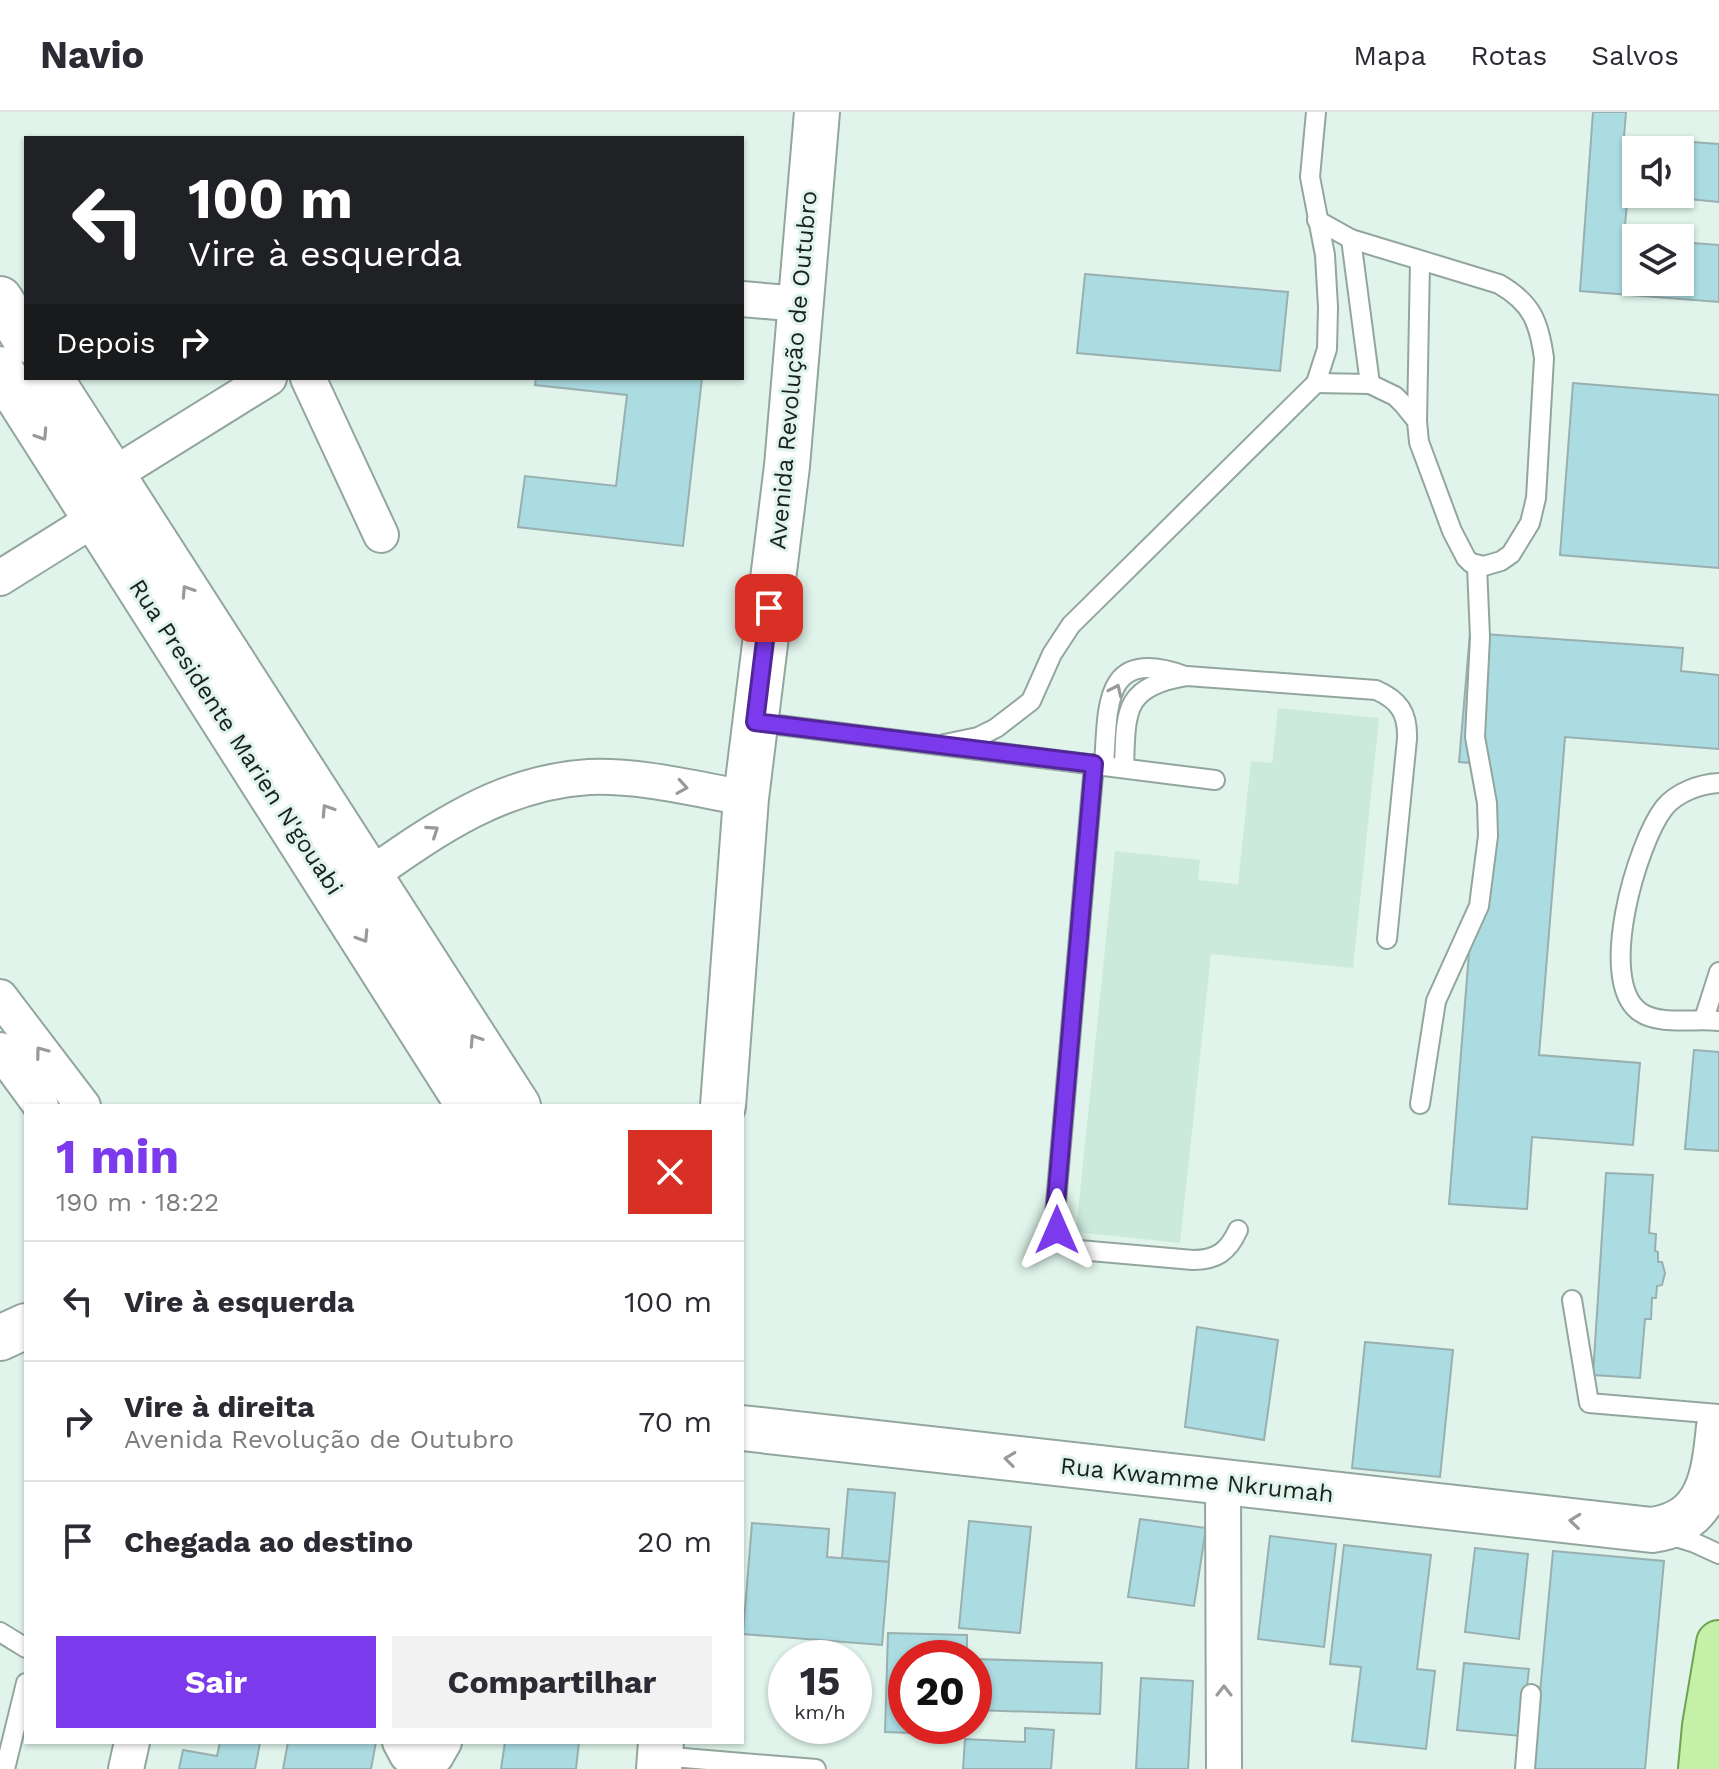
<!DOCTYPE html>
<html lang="pt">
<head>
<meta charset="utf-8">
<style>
	body { margin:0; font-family:"Work Sans",sans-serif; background:#f2f2f3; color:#2b2b33; height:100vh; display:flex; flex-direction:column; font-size:30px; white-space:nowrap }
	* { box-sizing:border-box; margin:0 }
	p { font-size:26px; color:#7c7c81 }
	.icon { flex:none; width:44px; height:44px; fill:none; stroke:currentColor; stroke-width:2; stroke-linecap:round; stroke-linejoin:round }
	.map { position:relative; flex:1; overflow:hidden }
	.details { position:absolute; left:24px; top:992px; width:720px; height:640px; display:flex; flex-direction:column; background:#fff; border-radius:0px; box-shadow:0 2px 6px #0004 }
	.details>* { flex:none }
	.guide { position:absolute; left:24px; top:24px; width:720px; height:244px; border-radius:0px; box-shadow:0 2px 6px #0004; background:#202124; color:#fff; overflow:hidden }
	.buttons { position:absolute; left:1622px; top:24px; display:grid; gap:16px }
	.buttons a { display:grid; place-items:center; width:72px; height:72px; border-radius:0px; background:#fff; box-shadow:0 2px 6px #0004; font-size:40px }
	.speed { position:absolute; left:768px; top:1528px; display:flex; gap:16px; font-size:40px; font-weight:700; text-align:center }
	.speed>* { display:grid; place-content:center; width:104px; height:104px; border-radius:50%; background:#fff; box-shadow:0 2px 6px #0004; line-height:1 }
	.speed small { font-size:20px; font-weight:400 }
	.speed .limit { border:12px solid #d22; background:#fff; color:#111 }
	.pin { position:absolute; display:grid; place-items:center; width:68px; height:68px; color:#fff; margin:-34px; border-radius:16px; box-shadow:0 4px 12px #0006 }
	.me { position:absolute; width:88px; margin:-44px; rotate:0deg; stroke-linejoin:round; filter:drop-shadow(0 0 6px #0008) }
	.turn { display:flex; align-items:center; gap:28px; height:168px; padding:0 32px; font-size:36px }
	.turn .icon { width:104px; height:104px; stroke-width:2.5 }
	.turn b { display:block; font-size:56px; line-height:68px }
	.then { display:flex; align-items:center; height:76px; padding:0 32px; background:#0003; gap:16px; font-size:30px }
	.round { display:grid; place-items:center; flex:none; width:84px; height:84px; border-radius:0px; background:#f2f2f3 }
	.overview { display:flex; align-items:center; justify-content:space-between; height:136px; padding:0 32px }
	h1 { font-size:48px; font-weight:700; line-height:60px; color:#7c3aed }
	.button { display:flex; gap:16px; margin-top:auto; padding:16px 32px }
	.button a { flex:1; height:92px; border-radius:0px; background:#7c3aed; color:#fff; font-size:32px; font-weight:700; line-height:92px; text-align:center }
	.button a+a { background:#f2f2f3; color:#2b2b33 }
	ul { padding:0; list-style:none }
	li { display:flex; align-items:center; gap:24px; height:120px; padding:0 32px; border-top:2px solid #e1e1e2 }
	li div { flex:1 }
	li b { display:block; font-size:30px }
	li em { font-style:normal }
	header { display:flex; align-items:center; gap:48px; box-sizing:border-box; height:112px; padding:0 40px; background:#fff; border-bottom:2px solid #e1e1e2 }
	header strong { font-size:38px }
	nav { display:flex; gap:44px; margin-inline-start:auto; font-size:28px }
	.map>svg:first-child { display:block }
	.built { fill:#cce9dd }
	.building { fill:#abdce1; stroke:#99afb0; stroke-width:2 }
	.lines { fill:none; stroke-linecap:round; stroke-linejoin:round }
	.service-casing { stroke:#93a69e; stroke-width:22 }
	.minor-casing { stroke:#93a69e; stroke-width:38 }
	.tertiary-casing { stroke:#93a69e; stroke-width:48 }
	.secondary-casing { stroke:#93a69e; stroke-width:48 }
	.primary-casing { stroke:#6ea151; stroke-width:48 }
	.service { stroke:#fff; stroke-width:18 }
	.minor { stroke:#fff; stroke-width:34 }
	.tertiary { stroke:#fff; stroke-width:44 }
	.secondary { stroke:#fff; stroke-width:44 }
	.primary { stroke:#c4f0a7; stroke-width:44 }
	.oneway { stroke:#989b9a }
	.route-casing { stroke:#51269a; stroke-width:20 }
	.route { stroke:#7c3aed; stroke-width:14 }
	.labels { text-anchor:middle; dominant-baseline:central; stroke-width:6; stroke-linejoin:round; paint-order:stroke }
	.street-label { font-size:24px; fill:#1a211e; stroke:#e0f4eb }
</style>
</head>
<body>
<header>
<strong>Navio</strong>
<nav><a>Mapa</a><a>Rotas</a><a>Salvos</a></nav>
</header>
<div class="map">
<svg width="1719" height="1657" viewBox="0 0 1719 1657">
	<rect width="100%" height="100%" fill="#e0f4eb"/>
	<!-- built -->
	<polygon class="built" points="1278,596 1379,606 1353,856 1211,842 1180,1131 1076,1120 1115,739 1200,748 1198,768 1238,772 1251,649 1272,651"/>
	<!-- building -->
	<g class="building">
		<polygon points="1593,0 1626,0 1624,25 1719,32 1719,90 1637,82 1680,82 1680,38 1636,38 1636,82 1628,81 1624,124 1642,126 1636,126 1636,170 1680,170 1680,130 1719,133 1719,190 1580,179"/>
		<polygon points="1085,162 1288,180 1280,259 1077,241"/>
		<polygon points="536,266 702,266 683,434 518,415 525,364 616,374 627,283 535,273"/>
		<polygon points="1573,271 1719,283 1719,456 1560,443"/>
		<polygon points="1470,521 1683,536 1681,559 1719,563 1719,637 1565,625 1539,943 1640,951 1633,1033 1532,1025 1527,1097 1449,1092 1484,652 1459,650"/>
		<polygon points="1694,938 1719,940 1719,1039 1685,1037"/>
		<polygon points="1606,1061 1653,1063 1649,1121 1656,1122 1655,1139 1658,1140 1658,1150 1662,1150 1665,1161 1662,1173 1657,1174 1656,1186 1652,1186 1651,1207 1645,1207 1640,1266 1593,1263"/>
		<polygon points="1197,1215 1278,1228 1264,1328 1185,1315"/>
		<polygon points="1365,1230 1453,1238 1440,1365 1352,1356"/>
		<polygon points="848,1377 895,1381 889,1450 842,1446"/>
		<polygon points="1140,1407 1206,1416 1194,1494 1128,1485"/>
		<polygon points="969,1409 1031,1415 1020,1521 959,1516"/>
		<polygon points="752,1411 829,1417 827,1445 889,1450 882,1533 743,1522"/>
		<polygon points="1270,1424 1336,1432 1324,1535 1258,1527"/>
		<polygon points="1344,1433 1431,1443 1417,1557 1435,1559 1426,1637 1352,1629 1361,1555 1330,1552"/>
		<polygon points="1475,1436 1528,1442 1519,1527 1465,1520"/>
		<polygon points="1553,1439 1664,1449 1645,1657 1533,1657"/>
		<polygon points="888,1521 967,1523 967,1546 906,1546 906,1614 964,1614 964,1623 885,1620"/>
		<polygon points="974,1547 1102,1551 1100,1602 974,1598"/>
		<polygon points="1464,1551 1529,1557 1521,1624 1457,1618"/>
		<polygon points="1141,1566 1193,1569 1188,1657 1136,1657"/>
		<polygon points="1025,1616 1054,1618 1051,1657 963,1657 965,1627 1025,1630"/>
		<polygon points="220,1630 260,1631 255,1657 179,1657 183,1638 217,1644"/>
		<polygon points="288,1630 376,1630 371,1657 283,1657"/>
		<polygon points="505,1630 579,1630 576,1657 501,1657"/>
	</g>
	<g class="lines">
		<defs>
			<g id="service">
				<polyline points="1351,127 1370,272"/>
				<path d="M1316,271l54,1 25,12 9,9 13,16 2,21 33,89 14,27 5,5 13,3 17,-5 10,-7 19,-31 6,-25 8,-140c-5,-36 -12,-55 -45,-74l-148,-45 -34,-19"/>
				<polyline points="1417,309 1420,150"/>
				<polyline points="755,610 1215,668"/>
				<polyline points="940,633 978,625 996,616 1031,589 1052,542 1071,513 1316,271 1327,237 1328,195 1325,143 1310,65 1316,0"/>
				<path d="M1094,652l-39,450c2,19 6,28 24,36l114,10c23,0 35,-8 45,-30"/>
				<path d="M1104,654c4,-61 -1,-120 81,-90"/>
				<path d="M1124,656c2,-58 -1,-81 63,-92l189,14c23,10 32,23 31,49l-20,200"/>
				<path d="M1719,671c-19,1 -42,9 -55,25 -27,35 -68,173 -24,204 20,14 55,6 79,9"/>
				<polyline points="1704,907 1719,860"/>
				<polyline points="1420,992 1436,889 1479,794 1488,724 1487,691 1475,625 1480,525 1477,454"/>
				<polyline points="1572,1188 1589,1291 1719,1302"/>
				<polyline points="1666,1422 1695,1431 1719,1442"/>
				<polyline points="0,1520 26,1536"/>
				<polyline points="660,1644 816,1657"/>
				<polyline points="5,1657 26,1571"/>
				<polyline points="1525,1657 1531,1582"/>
			</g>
			<g id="minor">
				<polyline points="742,187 800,192"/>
				<polyline points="308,266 381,423"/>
				<polyline points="113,363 269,266"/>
				<polyline points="0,466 96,406"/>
				<path d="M369,764c68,-48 134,-94 220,-99 52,-2 106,12 157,21"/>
				<polyline points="0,885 83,994"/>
				<polyline points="0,938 41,994"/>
				<polyline points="1223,1372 1224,1657"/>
				<polyline points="400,1630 407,1643 423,1649 436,1644 444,1630"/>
				<polyline points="126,1657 132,1630"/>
			</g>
			<g id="tertiary">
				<polyline points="0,187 26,228"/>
				<polyline points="0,257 469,994"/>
				<polyline points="50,266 518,994"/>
				<polyline points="0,1226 26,1214"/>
				<path d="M742,1316l910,102c57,-8 62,-54 67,-103"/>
			</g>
			<g id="secondary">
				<polyline points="723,994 746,686 787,354 817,0"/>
				<polyline points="659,1657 661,1630"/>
			</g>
			<polyline id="primary" points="1701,1657 1705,1614 1719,1531"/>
		</defs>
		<!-- service casing -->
		<use href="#service" class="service-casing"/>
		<!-- minor casing -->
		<use href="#minor" class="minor-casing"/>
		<!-- tertiary casing -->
		<use href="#tertiary" class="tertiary-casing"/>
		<!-- secondary casing -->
		<use href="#secondary" class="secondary-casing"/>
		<!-- primary casing -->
		<use href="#primary" class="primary-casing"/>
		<!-- service -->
		<use href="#service" class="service"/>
		<!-- minor -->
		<use href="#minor" class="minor"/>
		<!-- tertiary -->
		<use href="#tertiary" class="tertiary"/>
		<!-- secondary -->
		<use href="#secondary" class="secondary"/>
		<!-- primary -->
		<use href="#primary" class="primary"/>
	</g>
	<!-- one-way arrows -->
	<defs><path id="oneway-chevron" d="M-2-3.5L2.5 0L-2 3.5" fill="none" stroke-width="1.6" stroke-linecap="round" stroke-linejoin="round" transform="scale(2)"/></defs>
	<g class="oneway">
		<use href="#oneway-chevron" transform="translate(42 323) rotate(57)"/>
		<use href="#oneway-chevron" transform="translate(187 479) rotate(-123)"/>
		<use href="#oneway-chevron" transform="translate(1116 578) rotate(-65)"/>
		<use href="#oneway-chevron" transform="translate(682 675) rotate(9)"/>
		<use href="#oneway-chevron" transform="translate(327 698) rotate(-123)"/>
		<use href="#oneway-chevron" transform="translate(433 719) rotate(-34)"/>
		<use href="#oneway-chevron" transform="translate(363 825) rotate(58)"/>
		<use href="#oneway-chevron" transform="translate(475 928) rotate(-123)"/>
		<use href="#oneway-chevron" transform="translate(41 940) rotate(-127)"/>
		<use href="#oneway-chevron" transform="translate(1010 1347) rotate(-173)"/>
		<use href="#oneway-chevron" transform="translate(1575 1409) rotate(-174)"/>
		<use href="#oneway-chevron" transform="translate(1224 1579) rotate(-90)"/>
	</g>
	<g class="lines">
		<defs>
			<polyline id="route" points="769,496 755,610 1094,652 1055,1102 1057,1118"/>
		</defs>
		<!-- route casing -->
		<use href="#route" class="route-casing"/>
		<!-- route -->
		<use href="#route" class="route"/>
	</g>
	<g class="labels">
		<!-- street labels -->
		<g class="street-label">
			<text transform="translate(793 258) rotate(-85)">Avenida Revolução de Outubro</text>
			<text transform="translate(236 625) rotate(57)">Rua Presidente Marien N'gouabi</text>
			<text transform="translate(1197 1368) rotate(6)">Rua Kwamme Nkrumah</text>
		</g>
	</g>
</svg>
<div class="buttons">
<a><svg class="icon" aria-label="sound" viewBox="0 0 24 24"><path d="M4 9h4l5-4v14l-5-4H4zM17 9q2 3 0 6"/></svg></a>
<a><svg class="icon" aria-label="layers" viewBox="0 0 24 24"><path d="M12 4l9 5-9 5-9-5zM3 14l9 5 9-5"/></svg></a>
</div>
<div class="speed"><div>15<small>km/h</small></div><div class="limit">20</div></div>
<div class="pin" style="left:769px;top:496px;background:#d93025"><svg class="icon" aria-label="arrive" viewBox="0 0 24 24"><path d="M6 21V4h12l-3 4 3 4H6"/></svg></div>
<svg class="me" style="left:1057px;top:1118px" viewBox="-20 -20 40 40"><path d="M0-17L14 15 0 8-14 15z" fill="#7c3aed" stroke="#fff" stroke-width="4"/></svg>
<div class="guide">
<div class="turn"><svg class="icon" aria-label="left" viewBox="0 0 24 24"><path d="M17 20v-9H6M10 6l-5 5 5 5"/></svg><div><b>100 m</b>Vire à esquerda</div></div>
<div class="then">Depois<svg class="icon" aria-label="right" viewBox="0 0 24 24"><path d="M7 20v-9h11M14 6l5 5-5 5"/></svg></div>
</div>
<section class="details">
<div class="overview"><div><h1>1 min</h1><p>190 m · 18:22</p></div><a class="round" style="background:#d93025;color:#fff"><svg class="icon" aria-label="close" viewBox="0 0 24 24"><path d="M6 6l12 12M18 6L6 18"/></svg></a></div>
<ul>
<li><svg class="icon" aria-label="left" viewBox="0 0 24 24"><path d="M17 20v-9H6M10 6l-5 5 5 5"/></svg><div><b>Vire à esquerda</b></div><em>100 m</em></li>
<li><svg class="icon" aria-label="right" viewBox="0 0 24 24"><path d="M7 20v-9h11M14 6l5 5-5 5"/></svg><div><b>Vire à direita</b><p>Avenida Revolução de Outubro</p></div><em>70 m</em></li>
<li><svg class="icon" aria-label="arrive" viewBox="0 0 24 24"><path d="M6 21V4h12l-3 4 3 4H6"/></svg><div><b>Chegada ao destino</b></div><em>20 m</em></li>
</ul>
<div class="button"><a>Sair</a><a>Compartilhar</a></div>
</section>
</div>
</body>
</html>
